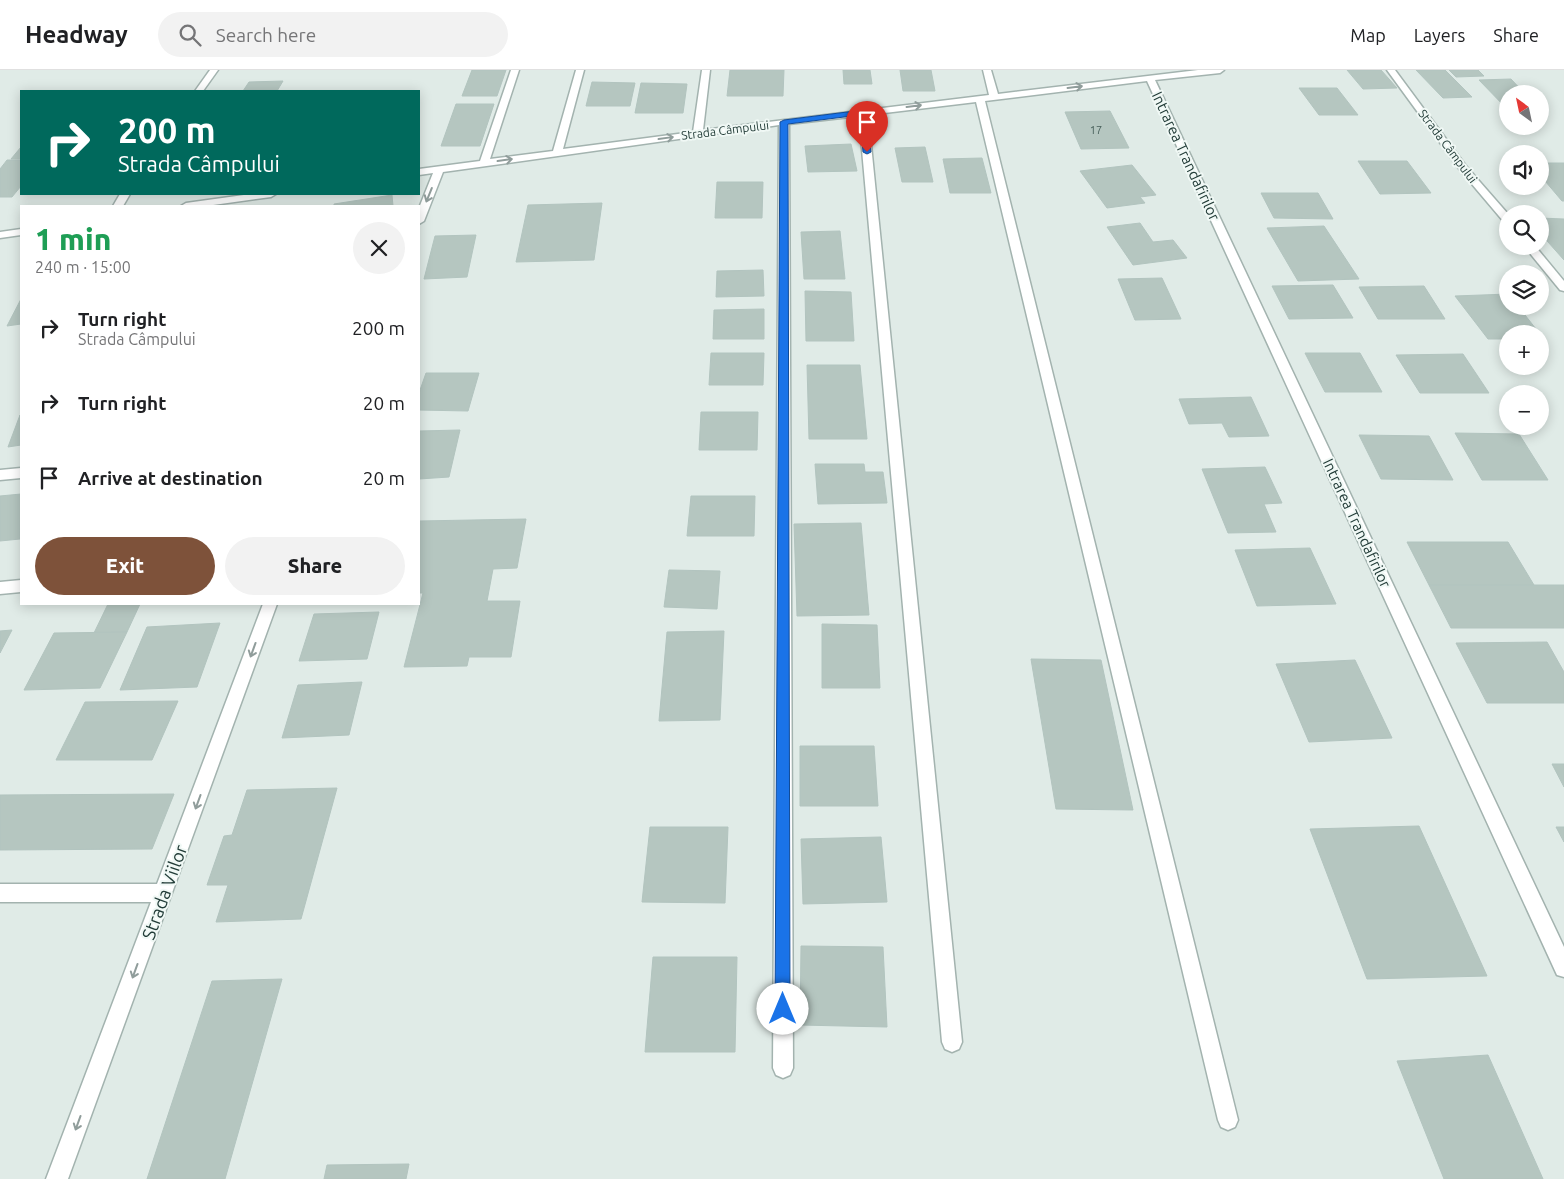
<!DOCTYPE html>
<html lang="en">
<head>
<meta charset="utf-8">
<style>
	body { margin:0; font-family:Ubuntu,sans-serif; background:#f2f2f2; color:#202124; height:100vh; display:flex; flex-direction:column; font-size:19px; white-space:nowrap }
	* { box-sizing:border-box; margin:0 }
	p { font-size:16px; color:#757577 }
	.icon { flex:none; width:28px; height:28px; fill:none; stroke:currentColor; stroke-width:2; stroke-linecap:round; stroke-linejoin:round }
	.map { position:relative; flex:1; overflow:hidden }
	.details { position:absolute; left:20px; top:135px; width:400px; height:400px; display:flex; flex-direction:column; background:#fff; border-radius:0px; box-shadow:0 2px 12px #0003 }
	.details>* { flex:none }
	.guide { position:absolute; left:20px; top:20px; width:400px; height:105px; border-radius:0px; box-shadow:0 2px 12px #0003; background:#00695c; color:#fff; overflow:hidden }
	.needle { width:32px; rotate:327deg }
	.tools { position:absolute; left:1499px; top:15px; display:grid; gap:10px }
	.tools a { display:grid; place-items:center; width:50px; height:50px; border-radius:50%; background:#fff; box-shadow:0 2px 12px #0003; font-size:25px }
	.pin { position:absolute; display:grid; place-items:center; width:42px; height:42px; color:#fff; margin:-51px -21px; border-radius:50% 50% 50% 0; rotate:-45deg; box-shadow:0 0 5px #0007 }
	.pin .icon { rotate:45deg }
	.me { position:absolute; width:55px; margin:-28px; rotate:0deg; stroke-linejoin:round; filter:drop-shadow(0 0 4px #0008) }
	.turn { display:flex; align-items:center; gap:18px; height:105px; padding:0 15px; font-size:22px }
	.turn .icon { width:65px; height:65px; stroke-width:2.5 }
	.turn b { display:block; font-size:35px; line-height:42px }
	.round { display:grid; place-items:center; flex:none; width:52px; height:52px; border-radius:26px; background:#f2f2f2 }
	.head { display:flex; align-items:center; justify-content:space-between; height:85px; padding:0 15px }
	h1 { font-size:30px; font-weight:800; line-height:38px; color:#1e9e55 }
	.button { display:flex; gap:10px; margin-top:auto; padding:10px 15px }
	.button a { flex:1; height:58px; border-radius:30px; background:#7e523a; color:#fff; font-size:20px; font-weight:800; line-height:58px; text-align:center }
	.button a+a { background:#f2f2f2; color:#202124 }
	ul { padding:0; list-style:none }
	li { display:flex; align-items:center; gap:15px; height:75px; padding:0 15px }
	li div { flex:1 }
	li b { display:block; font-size:19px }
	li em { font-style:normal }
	header { display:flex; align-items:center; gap:30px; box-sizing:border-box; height:70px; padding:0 25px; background:#fff; border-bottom:1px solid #e0e0e0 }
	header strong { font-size:24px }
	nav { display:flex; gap:28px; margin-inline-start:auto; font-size:18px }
	.search { width:350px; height:45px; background:#f2f2f2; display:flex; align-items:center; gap:12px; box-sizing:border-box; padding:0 18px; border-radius:28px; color:#757577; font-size:19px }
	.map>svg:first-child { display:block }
	.building { fill:#b5c6c0; stroke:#b2c4bf }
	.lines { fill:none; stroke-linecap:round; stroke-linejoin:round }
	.minor-casing { stroke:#a3b3af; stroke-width:3 }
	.minor { fill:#fff; fill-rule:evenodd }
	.oneway { stroke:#909d9b }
	.route { fill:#1a73e8; stroke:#114b97 }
	.labels { text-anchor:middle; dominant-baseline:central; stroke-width:4; stroke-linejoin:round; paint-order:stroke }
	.far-number-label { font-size:11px; fill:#465e59 }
	.far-street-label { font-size:12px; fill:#213b37; stroke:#f0f8f5 }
	.street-label { font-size:15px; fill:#213b37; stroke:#f0f8f5 }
	.near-street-label { font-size:18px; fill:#213b37; stroke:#f0f8f5 }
</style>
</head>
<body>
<header>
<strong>Headway</strong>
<div class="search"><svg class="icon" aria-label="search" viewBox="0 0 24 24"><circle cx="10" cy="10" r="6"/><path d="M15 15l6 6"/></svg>Search here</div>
<nav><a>Map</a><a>Layers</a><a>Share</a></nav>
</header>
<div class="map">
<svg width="1564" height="1109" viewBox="0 0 1564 1109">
	<rect width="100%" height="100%" fill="#e0ebe7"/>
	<!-- building -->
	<g class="building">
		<polygon points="472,0 506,0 497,26 462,26"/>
		<polygon points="730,0 784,0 783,26 727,26"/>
		<polygon points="843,0 870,0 872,14 844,14"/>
		<polygon points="900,0 931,0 935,21 903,21"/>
		<polygon points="1347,0 1381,0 1397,18 1363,19"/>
		<polygon points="1416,0 1445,0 1472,27 1443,28"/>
		<polygon points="1449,0 1478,0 1484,6 1456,7"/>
		<polygon points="1511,9 1525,24 1508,24 1508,40 1479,10"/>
		<polygon points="283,11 277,21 243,21 249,12"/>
		<polygon points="592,12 635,13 630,36 586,36"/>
		<polygon points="641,13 687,14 683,43 635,43"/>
		<polygon points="1299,18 1337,18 1358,45 1319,45"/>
		<polygon points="456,34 494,34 480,76 441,76"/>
		<polygon points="1110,41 1129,78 1081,79 1065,42"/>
		<polygon points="851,74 857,101 808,102 805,76"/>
		<polygon points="21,77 21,89 11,89"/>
		<polygon points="925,77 933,112 902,112 895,78"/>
		<polygon points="982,88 991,123 950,123 943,89"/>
		<polygon points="7,90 21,90 21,116 12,127 0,127 0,99"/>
		<polygon points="1358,91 1407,91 1431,123 1380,124"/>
		<polygon points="1540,93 1564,93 1564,131 1562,131 1540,105"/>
		<polygon points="1132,95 1156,125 1140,127 1145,133 1107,138 1080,101"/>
		<polygon points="717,112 763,112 762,148 715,148"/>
		<polygon points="1261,123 1318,123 1333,149 1274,148"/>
		<polygon points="392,125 393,136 334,136 334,134"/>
		<polygon points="602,133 594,190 516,192 528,135"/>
		<polygon points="1540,148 1564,149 1564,190 1540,163"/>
		<polygon points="1140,153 1153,172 1173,170 1187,188 1133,195 1107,157"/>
		<polygon points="1324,156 1359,209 1298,211 1267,158"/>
		<polygon points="840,161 845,209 804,209 801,162"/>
		<polygon points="476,165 467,207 424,209 435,166"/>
		<polygon points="763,200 764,226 716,227 717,201"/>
		<polygon points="1162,208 1181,249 1135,250 1118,209"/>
		<polygon points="1333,215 1353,248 1289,249 1272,216"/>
		<polygon points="1424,216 1445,249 1378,249 1359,217"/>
		<polygon points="805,221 851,222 854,271 806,271"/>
		<polygon points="1508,224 1508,236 1518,236 1543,268 1540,268 1540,264 1508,264 1508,269 1488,269 1455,226"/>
		<polygon points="21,229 21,254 7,256"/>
		<polygon points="764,239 764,269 713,269 714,240"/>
		<polygon points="711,283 764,283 763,315 709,315"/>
		<polygon points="1305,283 1360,283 1382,322 1325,322"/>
		<polygon points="1463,284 1489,323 1420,323 1396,285"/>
		<polygon points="807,295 860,295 867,369 809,369"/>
		<polygon points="426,303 479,303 468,341 419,340 419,323"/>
		<polygon points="1251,327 1269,366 1229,367 1222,353 1189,354 1179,329"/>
		<polygon points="701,342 758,342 757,380 699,380"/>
		<polygon points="20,345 21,375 8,377"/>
		<polygon points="460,360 449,407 419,409 419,361"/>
		<polygon points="1455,363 1519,364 1548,410 1482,410"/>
		<polygon points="1359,365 1429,366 1453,410 1381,409"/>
		<polygon points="815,394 864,394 865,402 883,402 887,433 818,434"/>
		<polygon points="1265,397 1282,433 1264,434 1276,462 1228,463 1202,399"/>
		<polygon points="21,424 20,469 0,471 0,426"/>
		<polygon points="691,426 755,426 754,466 687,466"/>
		<polygon points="526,449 517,498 493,499 487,531 520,531 511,587 469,587 467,596 404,597 423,523 419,523 419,451"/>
		<polygon points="861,453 869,545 797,546 794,454"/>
		<polygon points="1407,472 1508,472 1534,515 1429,515"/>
		<polygon points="1310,478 1336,534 1257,536 1235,480"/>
		<polygon points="669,500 720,501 717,539 664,537"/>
		<polygon points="1429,515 1564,515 1564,558 1451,558"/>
		<polygon points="108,534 140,534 127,562 94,563"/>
		<polygon points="379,542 367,589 299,591 314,544"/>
		<polygon points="220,553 197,617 120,620 147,557"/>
		<polygon points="822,554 877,555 880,618 822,618"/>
		<polygon points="12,560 0,583 0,561"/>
		<polygon points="724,561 720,650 659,651 667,562"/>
		<polygon points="127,562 100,618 24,620 54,563"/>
		<polygon points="1547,572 1564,602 1564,633 1487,633 1456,573"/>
		<polygon points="1031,589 1101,590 1133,740 1056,739"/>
		<polygon points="1355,590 1392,668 1309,672 1276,594"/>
		<polygon points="362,612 349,665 282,668 298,615"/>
		<polygon points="178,631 152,690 56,690 85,632"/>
		<polygon points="800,676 874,676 878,736 800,736"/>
		<polygon points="1552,694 1564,694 1564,717"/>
		<polygon points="337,718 301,849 216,852 228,815 207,815 224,766 232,765 247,720"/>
		<polygon points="174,724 152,779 0,780 0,725"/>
		<polygon points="1419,756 1487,906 1367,909 1310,759"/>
		<polygon points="650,757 728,757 725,833 642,832"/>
		<polygon points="1556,757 1564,757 1564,772"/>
		<polygon points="881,767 887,832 803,834 801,769"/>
		<polygon points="801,876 883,877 887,957 800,955"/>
		<polygon points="653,887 737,887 735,982 645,982"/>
		<polygon points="282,909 225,1109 147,1109 212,911"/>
		<polygon points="1488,985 1543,1109 1444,1109 1397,991"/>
		<polygon points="409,1094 406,1109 324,1109 327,1095"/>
	</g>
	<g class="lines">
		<defs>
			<g id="minor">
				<polygon points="210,0 218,0 203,21 195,21"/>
				<polygon points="511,0 519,0 490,89 553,81 576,0 584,0 563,79 693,62 702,0 710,0 703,60 989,25 983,0 991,0 998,24 1198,0 1224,0 1220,3 1155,10 1564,877 1564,907 1557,905 1147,11 985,31 1238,1050 1235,1057 1228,1060 1221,1057 1218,1050 976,32 868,45 962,972 959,979 952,982 945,979 942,972 859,46 789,54 793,998 790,1005 783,1008 776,1005 773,998 779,55 443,102 424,151 419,154 419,138 433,103 419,105 419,99 480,91"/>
				<polygon points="1387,0 1395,0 1466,96 1508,144 1508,153 1504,152 1460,100"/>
				<polygon points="120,124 130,124 123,136 113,136"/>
				<polygon points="251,124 276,124 271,127 206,136 181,136 186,133"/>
				<polygon points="21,159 21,165 0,168 0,162"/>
				<polygon points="1524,176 1535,176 1564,211 1564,221 1560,220"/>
				<polygon points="21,398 21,408 0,410 0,400"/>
				<polygon points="21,510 21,522 0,524 0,512"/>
				<polygon points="263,534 277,534 68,1109 46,1109 151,832 0,832 0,814 157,814"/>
			</g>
		</defs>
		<!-- minor casing -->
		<use href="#minor" class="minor-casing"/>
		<!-- minor -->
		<use href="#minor" class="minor"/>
	</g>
	<!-- one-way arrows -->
	<defs><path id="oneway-shaft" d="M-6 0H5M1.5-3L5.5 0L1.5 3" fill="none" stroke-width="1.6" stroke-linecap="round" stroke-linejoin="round" transform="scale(1.25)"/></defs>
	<g class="oneway">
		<use href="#oneway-shaft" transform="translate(1075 17) rotate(-7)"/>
		<use href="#oneway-shaft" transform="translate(914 36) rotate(-7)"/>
		<use href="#oneway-shaft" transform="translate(666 68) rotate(-8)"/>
		<use href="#oneway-shaft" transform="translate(505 90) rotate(-8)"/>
		<use href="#oneway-shaft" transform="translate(429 125) rotate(112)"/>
		<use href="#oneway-shaft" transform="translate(253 580) rotate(110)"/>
		<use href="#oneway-shaft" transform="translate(198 732) rotate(110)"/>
		<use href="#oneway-shaft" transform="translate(135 901) rotate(110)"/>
		<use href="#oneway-shaft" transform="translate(78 1053) rotate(110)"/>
	</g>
	<!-- route -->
	<polygon class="route" points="863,40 867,42 871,82 867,84 863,82 860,45 788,54 790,939 788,944 783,947 778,944 775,939 780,52 784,50"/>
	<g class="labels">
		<!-- far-number labels -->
		<g class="far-number-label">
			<text x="1096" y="60">17</text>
		</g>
		<!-- far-street labels -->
		<g class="far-street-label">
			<text transform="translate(725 60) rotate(-7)">Strada Câmpului</text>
			<text transform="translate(1448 76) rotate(53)">Strada Câmpului</text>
		</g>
		<!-- street labels -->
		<g class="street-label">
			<text transform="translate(1186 86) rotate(65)">Intrarea Trandafirilor</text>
			<text transform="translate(1357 453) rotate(65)">Intrarea Trandafirilor</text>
		</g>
		<!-- near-street labels -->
		<g class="near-street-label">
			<text transform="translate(164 822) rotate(-70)">Strada Viilor</text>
		</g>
	</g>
</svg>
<div class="tools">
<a><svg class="needle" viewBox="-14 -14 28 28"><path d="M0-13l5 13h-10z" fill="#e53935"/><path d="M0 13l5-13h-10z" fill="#757577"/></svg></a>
<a><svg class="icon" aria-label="sound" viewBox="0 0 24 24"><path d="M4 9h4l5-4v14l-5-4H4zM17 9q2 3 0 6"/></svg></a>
<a><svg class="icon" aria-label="search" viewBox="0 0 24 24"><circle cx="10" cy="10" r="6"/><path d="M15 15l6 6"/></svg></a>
<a><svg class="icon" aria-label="layers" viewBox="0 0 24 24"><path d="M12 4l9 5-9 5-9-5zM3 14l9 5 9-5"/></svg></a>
<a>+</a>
<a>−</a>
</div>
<div class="pin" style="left:867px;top:82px;background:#d93025"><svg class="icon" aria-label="arrive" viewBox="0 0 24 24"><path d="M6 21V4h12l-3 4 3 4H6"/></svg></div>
<svg class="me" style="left:783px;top:939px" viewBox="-20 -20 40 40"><circle r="19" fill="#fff"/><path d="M0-13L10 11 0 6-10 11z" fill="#1a73e8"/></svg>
<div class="guide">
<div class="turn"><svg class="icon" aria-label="right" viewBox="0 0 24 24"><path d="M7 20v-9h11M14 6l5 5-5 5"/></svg><div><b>200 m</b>Strada Câmpului</div></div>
</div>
<section class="details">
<div class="head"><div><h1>1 min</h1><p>240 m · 15:00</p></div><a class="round"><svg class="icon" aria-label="close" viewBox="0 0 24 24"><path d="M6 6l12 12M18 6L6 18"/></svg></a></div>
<ul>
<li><svg class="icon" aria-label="right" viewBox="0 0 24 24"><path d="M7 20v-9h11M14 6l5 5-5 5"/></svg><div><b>Turn right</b><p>Strada Câmpului</p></div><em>200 m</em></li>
<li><svg class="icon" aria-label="right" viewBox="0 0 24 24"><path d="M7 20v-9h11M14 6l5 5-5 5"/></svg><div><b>Turn right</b></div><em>20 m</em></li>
<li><svg class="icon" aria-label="arrive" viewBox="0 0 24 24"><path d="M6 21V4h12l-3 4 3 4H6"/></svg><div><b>Arrive at destination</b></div><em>20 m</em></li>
</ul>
<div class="button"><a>Exit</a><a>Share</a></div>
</section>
</div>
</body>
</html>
